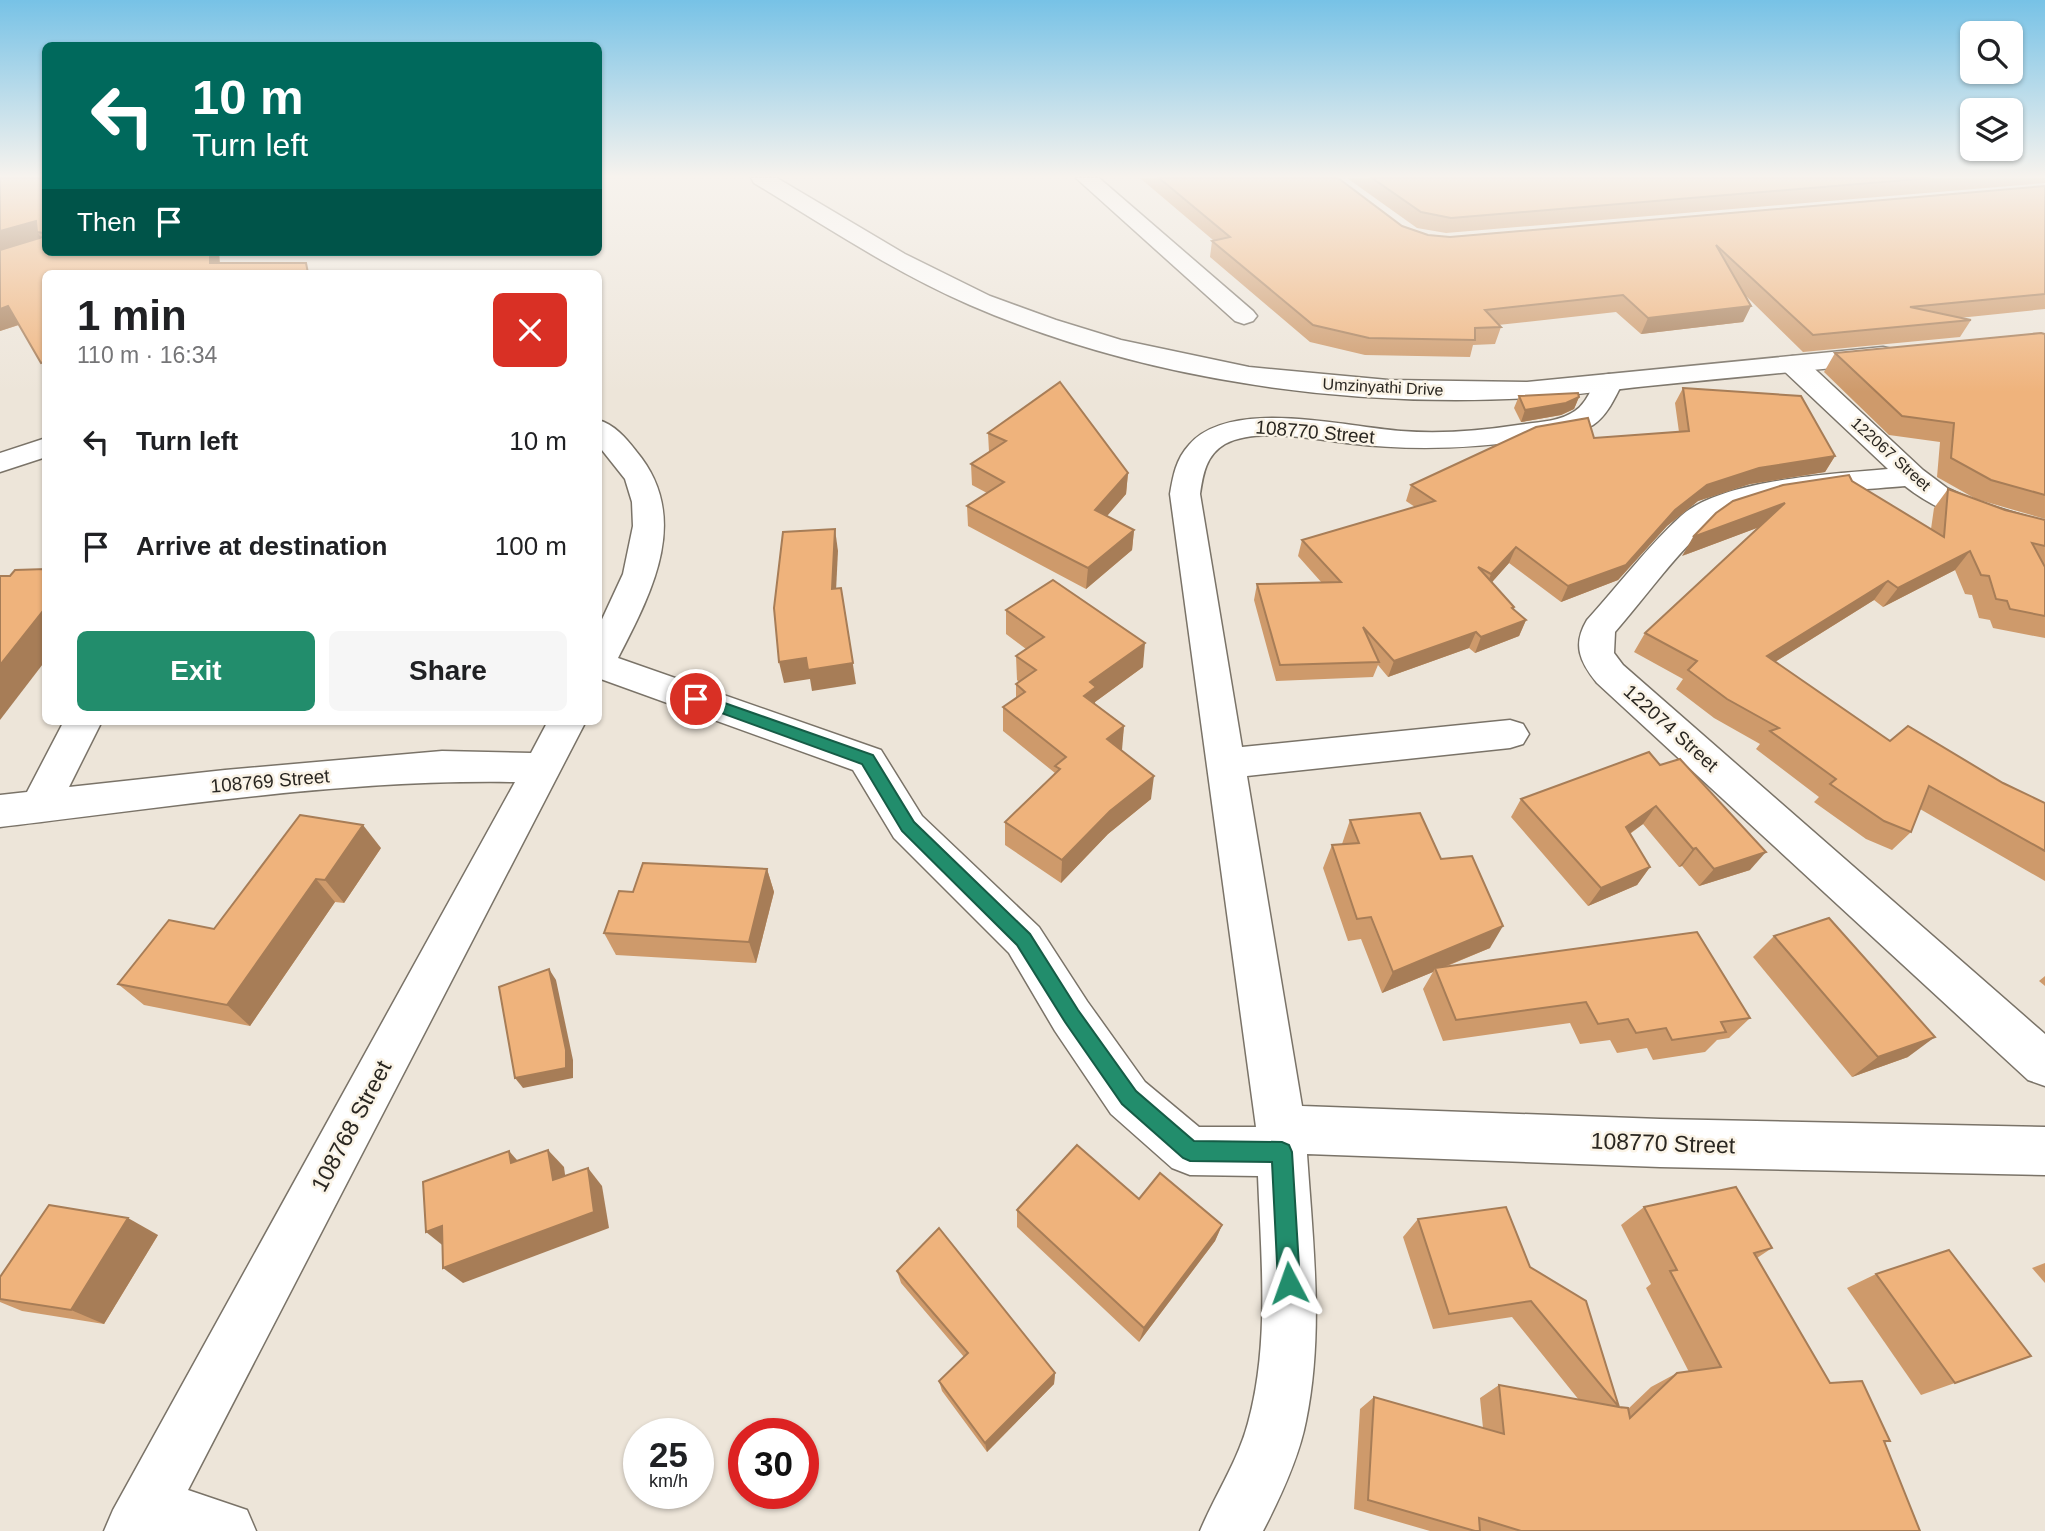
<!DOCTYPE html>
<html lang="en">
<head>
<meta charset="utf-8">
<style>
	body { margin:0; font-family:Helvetica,sans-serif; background:#f6f6f6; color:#202124; height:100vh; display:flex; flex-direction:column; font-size:26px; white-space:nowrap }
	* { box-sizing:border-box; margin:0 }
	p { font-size:23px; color:#757577 }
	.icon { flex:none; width:38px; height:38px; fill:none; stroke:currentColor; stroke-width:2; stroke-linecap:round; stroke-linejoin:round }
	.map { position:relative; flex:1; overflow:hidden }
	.sheet { position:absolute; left:42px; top:270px; width:560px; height:455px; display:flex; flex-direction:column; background:#fff; border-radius:10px; box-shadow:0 2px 5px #0004 }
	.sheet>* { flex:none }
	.banner { position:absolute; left:42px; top:42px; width:560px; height:214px; border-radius:10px; box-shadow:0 2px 5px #0004; background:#00695c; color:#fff; overflow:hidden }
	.fabs { position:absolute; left:1960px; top:21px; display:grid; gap:14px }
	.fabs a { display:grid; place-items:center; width:63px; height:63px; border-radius:10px; background:#fff; box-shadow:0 2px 5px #0004; font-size:35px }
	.speed { position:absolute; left:623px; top:1418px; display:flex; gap:14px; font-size:35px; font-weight:700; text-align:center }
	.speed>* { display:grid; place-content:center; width:91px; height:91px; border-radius:50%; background:#fff; box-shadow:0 2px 5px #0004; line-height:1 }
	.speed small { font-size:18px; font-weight:400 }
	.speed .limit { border:10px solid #d22; background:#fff; color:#111 }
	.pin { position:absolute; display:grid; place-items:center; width:60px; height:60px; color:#fff; margin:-30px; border:4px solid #fff; border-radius:50%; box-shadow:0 2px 7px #0007 }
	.me { position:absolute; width:77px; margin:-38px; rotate:356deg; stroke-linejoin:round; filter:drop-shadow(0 0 5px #0008) }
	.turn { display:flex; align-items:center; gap:24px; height:147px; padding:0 35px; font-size:32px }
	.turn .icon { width:91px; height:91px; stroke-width:2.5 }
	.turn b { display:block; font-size:49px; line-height:60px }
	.then { display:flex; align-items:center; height:66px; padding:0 35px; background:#0003; gap:14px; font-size:26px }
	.round { display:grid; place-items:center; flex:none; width:74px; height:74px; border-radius:10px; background:#f6f6f6 }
	.overview { display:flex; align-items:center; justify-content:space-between; height:119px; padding:0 35px }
	h1 { font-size:42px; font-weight:700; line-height:52px }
	.button { display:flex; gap:14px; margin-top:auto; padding:14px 35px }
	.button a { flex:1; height:80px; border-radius:10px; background:#228d6c; color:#fff; font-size:28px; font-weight:700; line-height:80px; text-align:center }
	.button a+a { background:#f6f6f6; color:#202124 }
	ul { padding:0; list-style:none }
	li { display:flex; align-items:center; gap:21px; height:105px; padding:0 35px }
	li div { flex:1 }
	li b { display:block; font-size:26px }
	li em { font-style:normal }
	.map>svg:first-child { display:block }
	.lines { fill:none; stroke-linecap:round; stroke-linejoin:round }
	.minor-casing { stroke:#7a7368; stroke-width:3 }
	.tertiary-casing { stroke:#7a7368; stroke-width:3 }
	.minor { fill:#fff; fill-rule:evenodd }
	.tertiary { fill:#fff; fill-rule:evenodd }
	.wall { fill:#ce9a6b }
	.shaded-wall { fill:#a77d57 }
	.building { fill:#efb37c; stroke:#a77d57; stroke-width:2 }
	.route { fill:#228d6c; stroke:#165c46; stroke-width:2 }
	.labels { text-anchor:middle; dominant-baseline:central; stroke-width:5; stroke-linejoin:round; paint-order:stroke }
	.far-street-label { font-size:16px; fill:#292621; stroke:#faf3e6 }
	.street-label { font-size:19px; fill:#292621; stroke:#faf3e6 }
	.near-street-label { font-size:23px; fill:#292621; stroke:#faf3e6 }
</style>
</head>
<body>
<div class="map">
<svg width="2045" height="1531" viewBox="0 0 2045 1531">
	<rect width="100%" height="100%" fill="#ede5d9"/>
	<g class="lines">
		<defs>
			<g id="minor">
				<polygon points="1076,178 1099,178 1253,311 1257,316 1253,321 1244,324 1235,321"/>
				<path d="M1793,356l10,2 120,112 24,18 28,13 70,21v20c-49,-13 -100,-24 -140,-56 -53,5 -162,7 -202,44 -32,30 -59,69 -88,102l-1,21 9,12 422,369v52l-17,-6 -431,-397c-17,-21 -25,-38 -10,-63 31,-34 60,-73 94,-104 41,-37 152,-42 207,-47l-105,-99 -3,-6 3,-6z"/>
				<path d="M1609,374l10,2 4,6c-8,15 -15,33 -30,43 -17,10 -39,11 -57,14 -65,10 -125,12 -190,4 -33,-4 -91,-16 -121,1 -19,11 -22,30 -25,50l42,253 268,-27 13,4 6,10 -6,10 -13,4 -263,28 55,330 358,13 385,8v48l-385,-8 -353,-13c6,89 17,179 -1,267 -7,37 -26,77 -43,110h-63c15,-36 38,-70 48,-108 22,-80 13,-165 10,-247l-68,-1 -18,-7 -61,-54 -56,-83 -46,-78 -115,-115 -41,-68 -255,-92v-50l25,-54 10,-48 -1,-24 -7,-23 -27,-34v-25c16,4 28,18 38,31 56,66 16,141 -18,207l263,92 41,66 117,111 48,74 58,81 54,45h57l-86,-633c3,-18 6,-35 19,-49 41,-48 156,-18 212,-14 39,3 78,0 117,-6 19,-3 41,-3 57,-14 12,-8 16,-23 24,-35z"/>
				<polygon points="46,438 46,457 0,472 0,453"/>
				<path d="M64,721h38l-33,66 156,-17 217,-19 89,2 17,-32h38l-398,769 59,20 9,21h-152l9,-21 402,-728c-171,-3 -346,25 -515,45v-32l27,-3z"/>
			</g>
			<path id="tertiary" d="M751,178h26l128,76 85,42 66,24 65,20 128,27 139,13 139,2 356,-35 9,2 4,6 -4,6 -9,2c-78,8 -157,15 -235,23 -39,4 -78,10 -118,12 -187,10 -387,-18 -560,-93 -76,-33 -145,-79 -216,-122z"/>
		</defs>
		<!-- minor casing -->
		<use href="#minor" class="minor-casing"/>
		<!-- tertiary casing -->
		<use href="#tertiary" class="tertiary-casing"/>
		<!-- minor -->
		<use href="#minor" class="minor"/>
		<!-- tertiary -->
		<use href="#tertiary" class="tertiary"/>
	</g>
	<!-- wall -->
	<g class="wall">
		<polygon points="0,178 219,252 220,263 46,273 46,369 19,325 0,331"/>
		<polygon points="1140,178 1338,178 1402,226 1428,235 1450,237 2045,186 2045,309 1959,318 1971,320 1960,337 1803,352 1746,296 1751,306 1743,322 1641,334 1616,312 1498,325 1501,327 1495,344 1473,345 1470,357 1365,355 1310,342 1210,257 1212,241 1213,240"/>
		<polygon points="1347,178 2045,178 2045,183 1446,233 1417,228"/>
		<polygon points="2045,334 2045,519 1976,499 1937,477 1940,442 1889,435 1824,372 1835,353"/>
		<polygon points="1683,388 1835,456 1825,472 1750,484 1698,501 1667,526 1618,580 1561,602 1509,563 1492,582 1514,607 1513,609 1526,620 1519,636 1475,653 1469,648 1388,677 1378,665 1373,677 1276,681 1254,600 1257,584 1322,583 1298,556 1302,540 1415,507 1406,501 1411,485 1594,438 1679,432 1675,403"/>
		<polygon points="1519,396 1579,397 1574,409 1561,415 1521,422 1514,408"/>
		<polygon points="988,433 1128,473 1126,494 1107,516 1134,530 1132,550 1086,589 968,526 967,506 987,493 972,485 971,464 989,452"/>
		<polygon points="1852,481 1931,529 1934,508 1948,489 2005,510 2045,520 2045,638 1993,628 1990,620 1979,618 1972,595 1965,594 1955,570 1883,607 1874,600 1775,662 1890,741 2003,783 2045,803 2045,881 1920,809 1911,832 1892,850 1866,839 1814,802 1819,797 1756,749 1760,744 1714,718 1676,689 1683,679 1634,652 1645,633 1759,527 1682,556"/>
		<polygon points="1006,610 1143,667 1095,702 1095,704 1124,726 1121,751 1151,799 1108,834 1061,883 1005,845 1005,822 1055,773 1003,731 1003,707 1016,698 1016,684 1019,682 1017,680 1016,656 1026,649 1006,634"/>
		<polygon points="1649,752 1750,870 1699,886 1682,866 1679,867 1643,824 1630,834 1650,867 1637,885 1588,906 1511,817 1521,799"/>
		<polygon points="1350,820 1441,859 1490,948 1445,967 1750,1018 1729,1038 1717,1040 1705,1052 1653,1060 1647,1048 1617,1053 1610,1040 1580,1044 1570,1023 1443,1041 1423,989 1433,972 1382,993 1361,939 1348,941 1323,868 1332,845 1342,844"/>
		<polygon points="381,848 344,903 335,902 250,1026 144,1005 118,984 214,929"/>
		<polygon points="767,869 774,892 756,963 616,955 604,933 633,892"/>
		<polygon points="1774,936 1908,1057 1852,1077 1753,957"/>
		<polygon points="2045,976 2045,986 2039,981"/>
		<polygon points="1139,1199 1222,1225 1215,1241 1139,1342 1017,1227 1017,1210"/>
		<polygon points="1644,1207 1772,1248 1757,1258 1830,1383 1890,1441 1884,1443 1920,1531 1430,1531 1354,1509 1360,1409 1374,1397 1483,1428 1480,1398 1499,1385 1579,1400 1512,1317 1433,1329 1403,1237 1418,1219 1530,1267 1619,1407 1628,1409 1651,1387 1677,1373 1689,1372 1646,1288 1651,1284 1621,1225"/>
		<polygon points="158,1235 104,1324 22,1311 0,1302 0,1277"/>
		<polygon points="2045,1263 2045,1283 2032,1268"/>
		<polygon points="897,1271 1055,1373 1054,1384 987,1452 942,1391 939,1381 964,1357 901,1283"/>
		<polygon points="1876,1274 2031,1356 1921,1395 1847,1288"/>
	</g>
	<!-- shaded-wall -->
	<g class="shaded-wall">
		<polygon points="36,221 37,232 42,239 0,251 0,231"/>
		<polygon points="210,252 219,252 220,273 210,263"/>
		<polygon points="8,306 21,324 0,331 0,309"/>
		<polygon points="1751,306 1743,322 1641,334 1648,318"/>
		<polygon points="46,361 46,369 41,363"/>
		<polygon points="1579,397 1574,409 1561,415 1521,422 1525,410"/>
		<polygon points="1835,456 1825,472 1750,484 1698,501 1667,526 1618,580 1561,602 1568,586 1675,510 1707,485 1759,468"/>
		<polygon points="1128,473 1126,494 1094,531 1095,510"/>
		<polygon points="1785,503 1773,522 1682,556 1693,537"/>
		<polygon points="835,529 838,551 835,611 832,589"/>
		<polygon points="1134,530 1132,550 1086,589 1088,568"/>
		<polygon points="1516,547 1509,563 1485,590 1491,574"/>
		<polygon points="1970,551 1955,570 1883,607 1898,588"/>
		<polygon points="1888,581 1874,600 1754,675 1767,656"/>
		<polygon points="841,588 856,684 812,691 810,679 784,683 779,662"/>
		<polygon points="46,607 46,660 0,720 0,665"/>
		<polygon points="1526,620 1519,636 1475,653 1481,637"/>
		<polygon points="1476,632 1469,648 1388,677 1394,661"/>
		<polygon points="1145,643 1143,667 1095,702 1094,711 1084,696 1090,682"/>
		<polygon points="1124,726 1122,750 1105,763 1107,739"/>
		<polygon points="1154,776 1151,799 1108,834 1061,883 1062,860 1110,811"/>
		<polygon points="1656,806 1643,824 1613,845 1626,827"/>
		<polygon points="363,825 381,848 344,903 325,880"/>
		<polygon points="1696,848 1682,866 1679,867 1693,849"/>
		<polygon points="1766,852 1750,870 1699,886 1714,869"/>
		<polygon points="1650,867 1637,885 1588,906 1601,888"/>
		<polygon points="767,869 774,892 756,963 749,942"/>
		<polygon points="316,879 335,902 250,1026 227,1005"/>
		<polygon points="1503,926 1490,948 1436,970 1435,968 1433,972 1382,993 1393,972"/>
		<polygon points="549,969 556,980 573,1060 573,1078 523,1088 515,1078"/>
		<polygon points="1935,1037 1908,1057 1852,1077 1878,1057"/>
		<polygon points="548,1150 564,1167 568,1197 553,1180"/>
		<polygon points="509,1151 525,1169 511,1163"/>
		<polygon points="588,1168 602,1186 609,1228 463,1283 443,1268"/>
		<polygon points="128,1218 158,1235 104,1324 71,1310"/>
		<polygon points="1222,1225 1215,1241 1139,1342 1144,1328"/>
		<polygon points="442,1226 446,1248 426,1232"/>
		<polygon points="1055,1373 1054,1384 987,1452 985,1443"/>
	</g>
	<!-- building -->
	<g class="building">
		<polygon points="0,178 46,178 46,252 210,252 210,263 306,263 308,273 46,273 46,361 41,363 8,306 0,309 0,250 43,237 44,233 37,232 36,221 0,231"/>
		<polygon points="1159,178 1338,178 1402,226 1428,235 1450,237 2045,186 2045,294 1910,307 1971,320 1813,335 1716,245 1751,306 1648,318 1623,295 1485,310 1501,327 1475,328 1475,340 1369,338 1313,325 1212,241 1230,237"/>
		<polygon points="1372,178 1930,178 1451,218 1421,212"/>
		<polygon points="2041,333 2045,334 2045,495 1991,480 1951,458 1954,423 1902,416 1835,353"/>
		<polygon points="1060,382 1128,473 1095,510 1134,530 1088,568 967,506 1004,482 971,464 1006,441 988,433"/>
		<polygon points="1683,388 1801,396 1835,456 1759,468 1707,485 1675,510 1626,565 1568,586 1516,547 1491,574 1478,567 1514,607 1512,608 1526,620 1481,637 1476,632 1394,661 1363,627 1379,662 1280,665 1257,584 1341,582 1302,540 1435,501 1411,485 1536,427 1588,418 1594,438 1689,431"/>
		<polygon points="1578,393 1579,397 1566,403 1525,410 1519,396"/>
		<polygon points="1849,475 1852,481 1944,537 1948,489 2005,510 2045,520 2045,546 2032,543 2045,567 2045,616 2010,609 2007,601 1996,599 1989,576 1981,575 1970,551 1898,588 1888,581 1767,656 1890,741 1908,726 2003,783 2045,803 2045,851 1929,786 1911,832 1884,821 1830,784 1836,779 1770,731 1779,728 1727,699 1688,670 1697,661 1645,633 1785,503 1693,537 1716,513 1733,501 1783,485"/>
		<polygon points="835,529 832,589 841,588 853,663 808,670 806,658 779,662 774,608 783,532"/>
		<polygon points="46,569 46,607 0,665 0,576 10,576 15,570"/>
		<polygon points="1053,580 1145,643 1090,682 1096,687 1084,696 1124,726 1107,739 1154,776 1110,811 1062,860 1005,822 1060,769 1055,766 1066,757 1003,707 1025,692 1016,684 1036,670 1016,656 1044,637 1006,610"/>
		<polygon points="1649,752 1660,765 1680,759 1766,852 1714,869 1696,848 1693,849 1656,806 1626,827 1650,867 1601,888 1521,799"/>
		<polygon points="1420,813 1441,859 1472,856 1503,926 1393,972 1371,917 1357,919 1332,845 1359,843 1350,820"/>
		<polygon points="300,815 363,825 325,880 316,879 227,1005 118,984 169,920 214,929"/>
		<polygon points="643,863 767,869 749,942 604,933 619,891 633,892"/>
		<polygon points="1829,918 1935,1037 1878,1057 1774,936"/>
		<polygon points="1697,932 1750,1018 1721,1022 1726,1032 1672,1040 1666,1028 1636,1033 1628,1019 1598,1024 1586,1002 1456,1020 1435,968"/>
		<polygon points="549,969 566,1050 566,1068 515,1078 499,987"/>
		<polygon points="1077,1145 1139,1199 1160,1173 1222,1225 1144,1328 1017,1210"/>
		<polygon points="548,1150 553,1180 588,1168 594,1212 443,1268 442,1226 426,1232 423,1182 509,1151 511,1163"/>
		<polygon points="1736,1187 1772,1248 1754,1253 1830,1383 1862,1381 1890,1441 1884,1441 1920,1531 1521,1531 1479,1518 1480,1531 1475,1531 1368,1500 1374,1397 1504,1434 1499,1385 1619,1407 1531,1301 1449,1314 1418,1219 1506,1207 1530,1267 1586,1301 1619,1407 1628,1408 1630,1418 1677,1373 1721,1367 1670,1271 1677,1270 1644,1207"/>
		<polygon points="49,1205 128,1218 71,1310 0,1299 0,1277"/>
		<polygon points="939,1228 1055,1373 985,1443 939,1381 968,1353 897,1271"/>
		<polygon points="1949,1250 2031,1356 1955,1383 1876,1274"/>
	</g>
	<!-- sky -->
	<linearGradient id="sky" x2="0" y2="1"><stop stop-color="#77c2e6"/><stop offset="0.45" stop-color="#f7f3ee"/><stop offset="1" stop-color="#f7f3ee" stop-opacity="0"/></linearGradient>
	<rect width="2045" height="392" fill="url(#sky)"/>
	<!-- route -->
	<polygon class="route" points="696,693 873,755 914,822 1030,934 1078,1010 1136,1091 1194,1141 1282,1142 1289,1145 1292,1152 1300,1283 1297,1291 1289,1294 1281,1291 1278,1283 1272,1162 1190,1161 1183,1158 1122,1104 1065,1022 1017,945 902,831 862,764 691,702 689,699 691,695"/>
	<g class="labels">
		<!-- far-street labels -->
		<g class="far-street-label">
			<text transform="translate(1383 387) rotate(3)">Umzinyathi Drive</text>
			<text transform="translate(1891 454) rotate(42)">122067 Street</text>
		</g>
		<!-- street labels -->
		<g class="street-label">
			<text transform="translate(1315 432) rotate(5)">108770 Street</text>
			<text transform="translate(1671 728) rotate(42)">122074 Street</text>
			<text transform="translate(270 781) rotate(-5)">108769 Street</text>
		</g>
		<!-- near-street labels -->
		<g class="near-street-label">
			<text transform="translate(351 1126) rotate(-62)">108768 Street</text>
			<text transform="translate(1663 1143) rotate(2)">108770 Street</text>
		</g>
	</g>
</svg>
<div class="fabs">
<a><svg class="icon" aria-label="search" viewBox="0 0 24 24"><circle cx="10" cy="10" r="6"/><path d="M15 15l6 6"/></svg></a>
<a><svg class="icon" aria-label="layers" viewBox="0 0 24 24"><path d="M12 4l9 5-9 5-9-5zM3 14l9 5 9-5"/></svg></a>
</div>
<div class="speed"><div>25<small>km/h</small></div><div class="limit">30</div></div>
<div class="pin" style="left:696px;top:699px;background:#d93025"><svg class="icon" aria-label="arrive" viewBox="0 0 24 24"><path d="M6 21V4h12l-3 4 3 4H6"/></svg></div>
<svg class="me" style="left:1289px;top:1283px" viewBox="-20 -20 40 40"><path d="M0-17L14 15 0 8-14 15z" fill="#228d6c" stroke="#fff" stroke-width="4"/></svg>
<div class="banner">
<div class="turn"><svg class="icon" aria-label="left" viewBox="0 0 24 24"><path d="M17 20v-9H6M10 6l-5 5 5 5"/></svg><div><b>10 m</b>Turn left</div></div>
<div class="then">Then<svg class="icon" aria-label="arrive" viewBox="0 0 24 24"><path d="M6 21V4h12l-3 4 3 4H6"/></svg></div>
</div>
<section class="sheet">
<div class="overview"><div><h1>1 min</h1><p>110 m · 16:34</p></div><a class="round" style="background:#d93025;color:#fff"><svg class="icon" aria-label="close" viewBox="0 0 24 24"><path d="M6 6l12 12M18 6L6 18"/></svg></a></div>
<ul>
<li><svg class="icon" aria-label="left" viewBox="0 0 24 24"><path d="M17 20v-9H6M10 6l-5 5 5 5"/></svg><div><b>Turn left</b></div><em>10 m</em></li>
<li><svg class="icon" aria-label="arrive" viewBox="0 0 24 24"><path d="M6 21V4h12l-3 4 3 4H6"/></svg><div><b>Arrive at destination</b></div><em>100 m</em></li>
</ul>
<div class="button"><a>Exit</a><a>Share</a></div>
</section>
</div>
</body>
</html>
